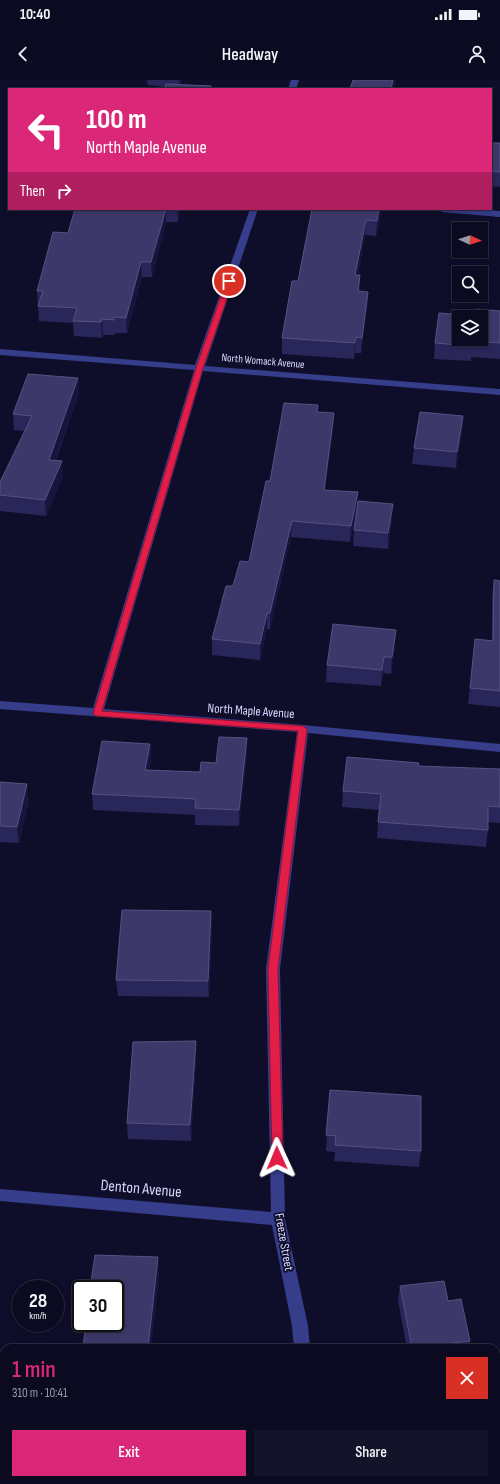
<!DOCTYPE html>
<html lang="en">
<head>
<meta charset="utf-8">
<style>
	body { margin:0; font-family:"Sofia Sans Condensed",sans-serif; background:#141329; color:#f1f3f6; height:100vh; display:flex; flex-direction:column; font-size:15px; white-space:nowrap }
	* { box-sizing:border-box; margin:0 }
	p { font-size:13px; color:#9a9aa5 }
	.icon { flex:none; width:22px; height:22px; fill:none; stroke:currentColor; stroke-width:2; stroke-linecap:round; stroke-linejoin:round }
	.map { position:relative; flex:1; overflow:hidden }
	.drawer { position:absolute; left:0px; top:1264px; width:500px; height:140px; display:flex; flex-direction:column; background:#0b0a20; border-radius:12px 12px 0 0; box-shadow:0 2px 6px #0003,0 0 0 1px #2b2b3e }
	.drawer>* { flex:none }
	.banner { position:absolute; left:8px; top:8px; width:484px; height:122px; border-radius:0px; box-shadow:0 2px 6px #0003,0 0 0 1px #2b2b3e; background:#db2777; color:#fff; overflow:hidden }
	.needle { width:26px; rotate:93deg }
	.controls { position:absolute; left:452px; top:142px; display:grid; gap:8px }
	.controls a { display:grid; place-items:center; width:36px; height:36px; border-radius:0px; background:#0b0a20; box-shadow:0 2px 6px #0003,0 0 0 1px #2b2b3e; font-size:20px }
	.speed { position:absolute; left:12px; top:1200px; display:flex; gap:8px; font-size:20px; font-weight:700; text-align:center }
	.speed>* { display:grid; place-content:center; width:52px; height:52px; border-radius:50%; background:#0b0a20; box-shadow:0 2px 6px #0003,0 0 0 1px #2b2b3e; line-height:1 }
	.speed small { font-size:10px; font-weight:400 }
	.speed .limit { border:2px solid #111; border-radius:6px; background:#fff; color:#111 }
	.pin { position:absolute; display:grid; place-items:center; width:34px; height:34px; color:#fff; margin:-17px; border:2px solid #fff; border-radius:50%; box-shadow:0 1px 4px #0007 }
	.me { position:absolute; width:44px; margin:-22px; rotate:359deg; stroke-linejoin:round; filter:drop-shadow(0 0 3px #0008) }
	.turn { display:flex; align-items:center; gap:14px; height:84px; padding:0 12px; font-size:18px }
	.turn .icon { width:52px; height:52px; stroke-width:2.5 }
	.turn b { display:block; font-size:28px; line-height:34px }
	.then { display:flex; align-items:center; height:38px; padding:0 12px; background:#0003; gap:8px; font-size:15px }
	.round { display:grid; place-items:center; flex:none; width:42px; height:42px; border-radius:0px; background:#141329 }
	.overview { display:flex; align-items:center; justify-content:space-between; height:68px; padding:0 12px }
	h1 { font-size:24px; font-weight:600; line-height:30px; color:#db2777 }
	.button { display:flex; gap:8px; margin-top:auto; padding:8px 12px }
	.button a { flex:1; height:46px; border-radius:0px; background:#db2777; color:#fff; font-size:16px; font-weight:600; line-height:46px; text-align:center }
	.button a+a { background:#141329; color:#f1f3f6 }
	.status { display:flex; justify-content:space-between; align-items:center; height:28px; padding:0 20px; background:#0b0a20; direction:ltr }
	.status svg { height:11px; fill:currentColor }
	header { display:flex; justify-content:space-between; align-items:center; height:52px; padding:0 12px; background:#0b0a20; font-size:18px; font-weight:600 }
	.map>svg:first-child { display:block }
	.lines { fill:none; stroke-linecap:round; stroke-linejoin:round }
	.minor { fill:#363e8c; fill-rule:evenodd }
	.wall { fill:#292659 }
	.shaded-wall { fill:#17153e }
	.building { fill:#3c396a; stroke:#545282; fill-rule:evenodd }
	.route { fill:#e11d48; stroke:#92132f }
	.labels { text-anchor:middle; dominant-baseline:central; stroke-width:3.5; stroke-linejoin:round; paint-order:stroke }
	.far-street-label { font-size:11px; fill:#d7d8ff; stroke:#0f0e2a }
	.street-label { font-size:13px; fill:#d7d8ff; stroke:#0f0e2a }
	.near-street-label { font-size:16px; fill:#d7d8ff; stroke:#0f0e2a }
</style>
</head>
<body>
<div class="status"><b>10:40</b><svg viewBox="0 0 49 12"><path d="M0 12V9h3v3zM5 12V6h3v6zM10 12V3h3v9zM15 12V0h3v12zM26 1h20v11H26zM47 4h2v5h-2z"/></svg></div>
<header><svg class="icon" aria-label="back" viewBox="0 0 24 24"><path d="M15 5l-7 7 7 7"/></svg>Headway<svg class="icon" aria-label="person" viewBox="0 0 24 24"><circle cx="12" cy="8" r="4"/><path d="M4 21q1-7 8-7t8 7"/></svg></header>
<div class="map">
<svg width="500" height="1404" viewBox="0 0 500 1404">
	<rect width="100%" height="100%" fill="#0f0e2a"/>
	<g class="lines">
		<!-- minor -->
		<g class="minor">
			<polygon points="291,0 299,0 296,9 288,9"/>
			<polygon points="250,129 258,129 205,286 500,309 500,315 203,291 104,629 303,645 500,664 500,672 308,653 280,889 285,1139 308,1246 310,1268 294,1268 292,1246 272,1145 0,1121 0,1109 271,1132 266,889 297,652 0,629 0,621 93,628 194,290 0,275 0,269 195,285"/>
			<polygon points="438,129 472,129 500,131 500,137 442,132"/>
			<polygon points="306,1400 322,1400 323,1404 307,1404"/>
		</g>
	</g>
	<!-- wall -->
	<g class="wall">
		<polygon points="147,0 182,0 180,5 166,7 148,5"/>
		<polygon points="491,63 500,63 500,107 491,106"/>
		<polygon points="75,129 180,129 178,142 166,142 152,197 142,197 127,253 115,253 115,255 103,255 102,258 74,256 73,243 39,241 37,211 68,153"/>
		<polygon points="312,129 382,129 376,156 365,155 358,195 359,211 368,212 367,227 361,273 355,273 354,279 282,274 282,258 298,201"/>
		<polygon points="476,231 500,231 500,279 471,277 471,281 434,279 435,263 453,234"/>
		<polygon points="78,298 79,313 56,380 63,397 46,436 0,431 0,402 25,351 14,350 13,334"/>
		<polygon points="318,332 334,333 333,349 325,410 357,428 350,462 291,457 270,549 267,549 260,580 212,575 212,559 233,506 249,482 270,401"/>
		<polygon points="463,336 462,352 456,388 412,384 414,368"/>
		<polygon points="392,440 388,469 353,466 354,450"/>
		<polygon points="494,500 500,501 500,627 468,624 475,559 492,560 492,516"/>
		<polygon points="395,566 391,594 383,593 381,606 326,602 327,585"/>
		<polygon points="150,664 151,680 149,690 200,692 216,683 247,674 239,746 195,745 195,735 93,730 92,714"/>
		<polygon points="418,686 500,689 500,743 488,742 488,750 486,767 377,758 379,730 342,727 343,711"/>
		<polygon points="0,702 29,720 19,763 0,762"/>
		<polygon points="211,831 212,848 209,917 118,916 116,900"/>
		<polygon points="196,977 191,1061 128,1059 127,1043"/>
		<polygon points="330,1010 421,1071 419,1087 334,1081 335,1072 326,1071"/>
		<polygon points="159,1193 151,1268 83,1268 83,1267"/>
		<polygon points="400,1206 448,1221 470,1261 469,1268 407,1268 398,1221"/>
	</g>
	<!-- shaded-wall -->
	<g class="shaded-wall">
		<polygon points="179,0 182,0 179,8"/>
		<polygon points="393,0 396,0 394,9 391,9"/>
		<polygon points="166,129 166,142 152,197 151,182"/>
		<polygon points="177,129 180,129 178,142"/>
		<polygon points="379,129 382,129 376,156 377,141"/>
		<polygon points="366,140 365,155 355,210 355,195"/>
		<polygon points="141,182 142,197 127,253 126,238"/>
		<polygon points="360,195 360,210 357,227 358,211"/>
		<polygon points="368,212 367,227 361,273 362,258"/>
		<polygon points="102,239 103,255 102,258 101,242"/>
		<polygon points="356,257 355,273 354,279 355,263"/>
		<polygon points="78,298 79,313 50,395 49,380"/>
		<polygon points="334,333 333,349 323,425 324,410"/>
		<polygon points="463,336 462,352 456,388 457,372"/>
		<polygon points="62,381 63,397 46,436 45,420"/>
		<polygon points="358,412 357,428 350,462 351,446"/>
		<polygon points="393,424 392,440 388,469 388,453"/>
		<polygon points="292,441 291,457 270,549 270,533"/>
		<polygon points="267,533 267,549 260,580 260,564"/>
		<polygon points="396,550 395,566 391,594 392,577"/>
		<polygon points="384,577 383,593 381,606 382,590"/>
		<polygon points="247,658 247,674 239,746 239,730"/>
		<polygon points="150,664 151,680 146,706 145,690"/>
		<polygon points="27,704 29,720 19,763 17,747"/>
		<polygon points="211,831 212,848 209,917 208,901"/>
		<polygon points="196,961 196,977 191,1061 190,1045"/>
		<polygon points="158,1177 159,1193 151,1268 148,1268"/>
	</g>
	<!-- building -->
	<g class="building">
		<polygon points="353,0 393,0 391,9 350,9"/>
		<polygon points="166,4 211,6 210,9 165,9"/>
		<polygon points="491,63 500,63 500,92 491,91"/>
		<polygon points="75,129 166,129 151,182 141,182 126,238 114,237 114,240 102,239 101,242 73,241 77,228 38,226 43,211 37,211 53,152 68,153"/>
		<polygon points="312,129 379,129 377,141 366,140 355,195 360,195 358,211 368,212 362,258 356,257 355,263 282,258 292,201 298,201"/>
		<path d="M477,229l23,2v32l-27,-2 -1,5 -37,-3 4,-30 14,1 1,-4 22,1zM459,237h22v22h-22z"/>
		<polygon points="28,294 78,298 49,380 62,381 45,420 0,415 0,402 32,336 13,334"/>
		<polygon points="284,323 318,325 317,332 334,333 324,410 358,412 351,446 292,441 270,533 267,533 260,564 212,559 226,506 233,506 240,481 249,482 266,401 270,401"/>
		<polygon points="420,332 463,336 457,372 414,368"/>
		<polygon points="358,421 393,424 388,453 354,450"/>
		<polygon points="494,500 500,501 500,611 470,608 475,559 493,561"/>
		<polygon points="333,544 396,550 392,577 384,577 382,590 327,585"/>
		<polygon points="219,657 247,658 239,730 195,728 196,719 92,714 102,661 150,664 145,690 200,692 201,682 216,683"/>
		<polygon points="347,677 419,683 418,686 500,689 500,727 488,726 488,750 378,742 381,714 343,711"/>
		<polygon points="0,702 27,704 17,747 0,746"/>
		<polygon points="122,830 211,831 208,901 116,900"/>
		<polygon points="196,961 190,1045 127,1043 133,962"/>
		<polygon points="330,1010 421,1016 421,1071 335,1065 336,1056 326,1055"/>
		<polygon points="95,1175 158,1177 148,1268 109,1268 83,1267 86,1243 115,1243 115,1209 90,1209"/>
		<polygon points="444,1201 448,1221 461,1219 470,1261 451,1263 451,1268 412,1268 400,1206"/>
	</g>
	<!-- route -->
	<polygon class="route" points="229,199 233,201 203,288 102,631 303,646 307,649 278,889 283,1078 281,1081 277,1083 273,1081 272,1078 268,889 298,651 97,636 93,634 196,288 226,201"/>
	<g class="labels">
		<!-- far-street labels -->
		<g class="far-street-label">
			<text transform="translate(263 281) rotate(5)">North Womack Avenue</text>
		</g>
		<!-- street labels -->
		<g class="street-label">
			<text transform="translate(251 631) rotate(4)">North Maple Avenue</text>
			<text transform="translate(284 1162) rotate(80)">Freeze Street</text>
		</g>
		<!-- near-street labels -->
		<g class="near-street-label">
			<text transform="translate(141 1109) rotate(5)">Denton Avenue</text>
		</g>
	</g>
</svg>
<div class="controls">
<a><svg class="needle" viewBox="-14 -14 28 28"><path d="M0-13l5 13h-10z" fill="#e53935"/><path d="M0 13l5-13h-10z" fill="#9a9aa5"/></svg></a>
<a><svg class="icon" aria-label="search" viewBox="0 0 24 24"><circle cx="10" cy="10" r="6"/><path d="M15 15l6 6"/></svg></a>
<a><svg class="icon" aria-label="layers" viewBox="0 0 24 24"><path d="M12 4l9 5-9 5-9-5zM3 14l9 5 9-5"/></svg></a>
</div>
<div class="speed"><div>28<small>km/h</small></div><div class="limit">30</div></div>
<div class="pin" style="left:229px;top:201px;background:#d93025"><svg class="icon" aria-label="arrive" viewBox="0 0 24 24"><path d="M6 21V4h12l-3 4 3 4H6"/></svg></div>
<svg class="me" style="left:277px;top:1078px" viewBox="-20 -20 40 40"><path d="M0-17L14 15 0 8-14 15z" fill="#e11d48" stroke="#fff" stroke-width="4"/></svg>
<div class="banner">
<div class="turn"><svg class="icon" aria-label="left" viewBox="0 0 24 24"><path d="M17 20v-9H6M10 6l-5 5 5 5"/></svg><div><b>100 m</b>North Maple Avenue</div></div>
<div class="then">Then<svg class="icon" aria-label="right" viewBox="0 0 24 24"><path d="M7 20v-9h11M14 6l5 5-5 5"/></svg></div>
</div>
<section class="drawer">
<div class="overview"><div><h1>1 min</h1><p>310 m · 10:41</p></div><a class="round" style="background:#d93025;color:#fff"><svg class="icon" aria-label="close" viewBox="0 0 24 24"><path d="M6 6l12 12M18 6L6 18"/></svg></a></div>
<div class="button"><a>Exit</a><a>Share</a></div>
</section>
</div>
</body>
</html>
